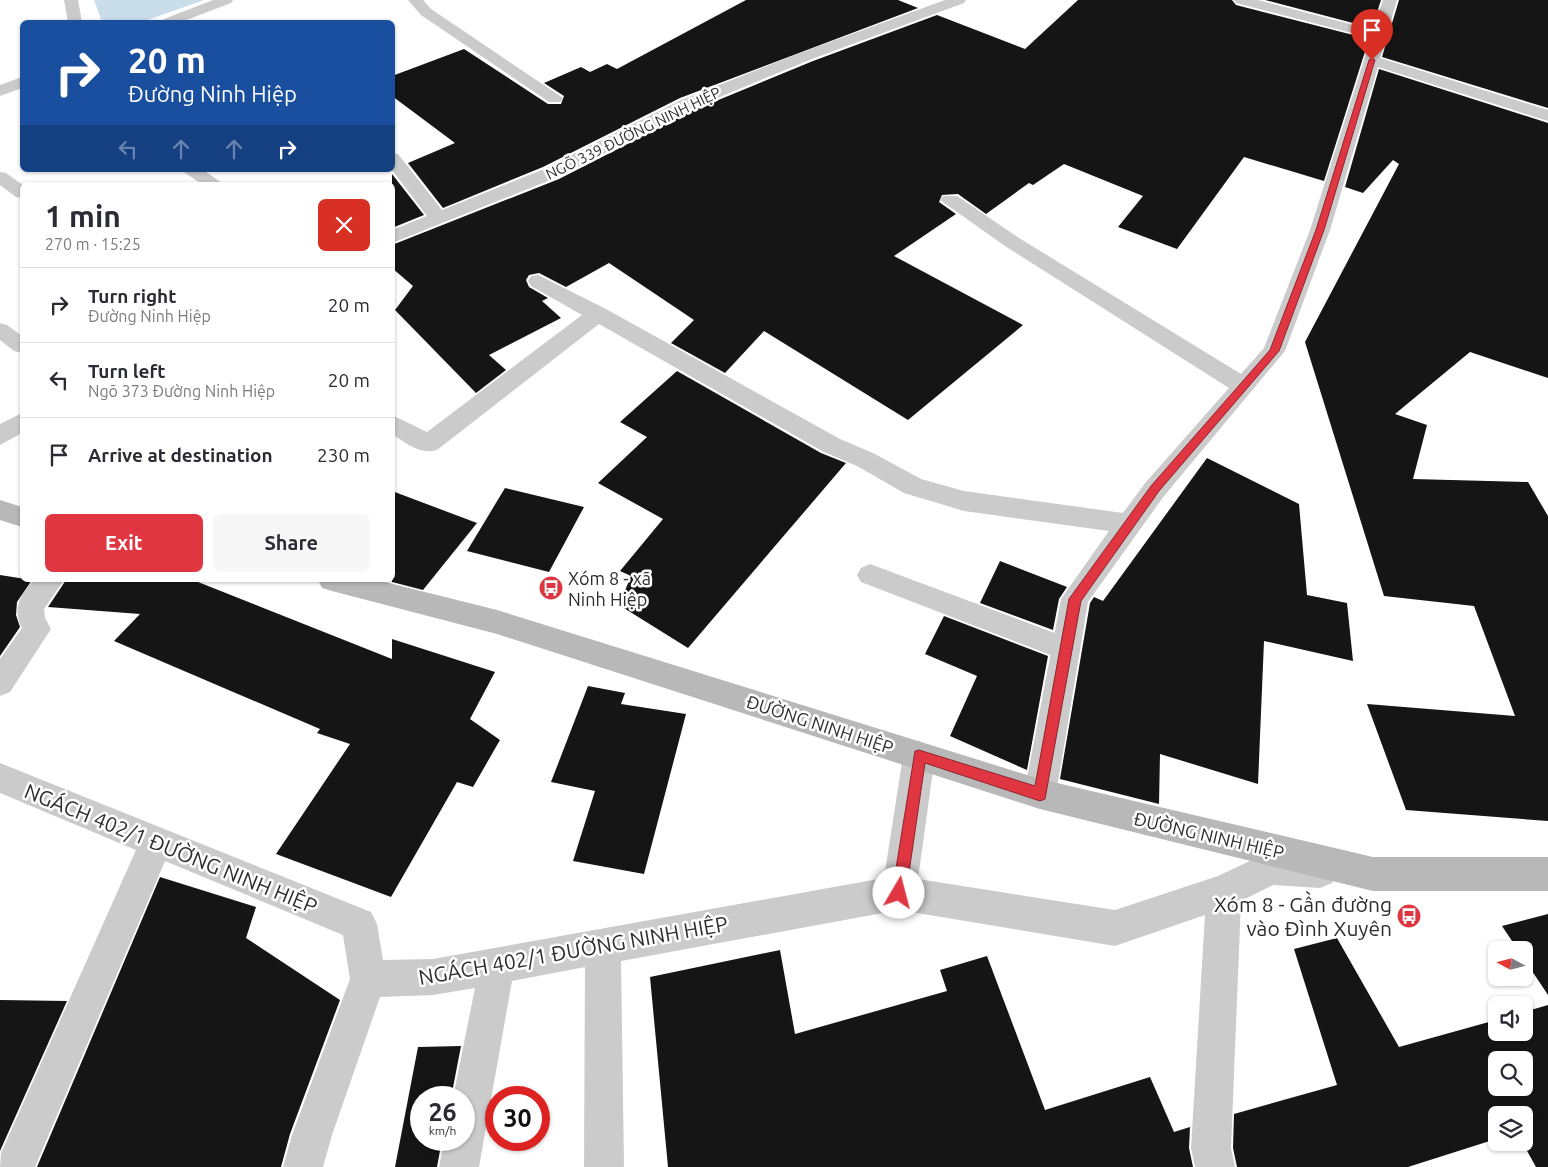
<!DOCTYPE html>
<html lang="en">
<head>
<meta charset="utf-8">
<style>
	body { margin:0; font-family:Ubuntu,sans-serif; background:#f7f7f7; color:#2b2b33; height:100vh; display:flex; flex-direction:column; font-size:19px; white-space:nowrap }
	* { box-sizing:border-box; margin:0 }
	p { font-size:16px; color:#7c7c81 }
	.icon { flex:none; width:28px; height:28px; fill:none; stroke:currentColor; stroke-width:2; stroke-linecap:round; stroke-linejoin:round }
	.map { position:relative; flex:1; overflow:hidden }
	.sheet { position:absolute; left:20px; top:182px; width:375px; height:400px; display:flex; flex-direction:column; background:#fff; border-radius:8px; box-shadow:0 1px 4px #0004 }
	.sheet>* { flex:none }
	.banner { position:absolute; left:20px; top:20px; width:375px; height:152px; border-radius:8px; box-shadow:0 1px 4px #0004; background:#1a4fa0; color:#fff; overflow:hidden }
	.needle { width:32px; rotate:277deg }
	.buttons { position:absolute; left:1488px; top:941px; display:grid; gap:10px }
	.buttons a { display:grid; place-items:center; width:45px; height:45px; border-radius:8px; background:#fff; box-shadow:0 1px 4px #0004; font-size:25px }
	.speed { position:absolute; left:410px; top:1086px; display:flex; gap:10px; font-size:25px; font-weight:700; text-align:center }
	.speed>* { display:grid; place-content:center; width:65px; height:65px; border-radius:50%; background:#fff; box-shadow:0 1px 4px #0004; line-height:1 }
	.speed small { font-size:12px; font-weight:400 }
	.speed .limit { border:8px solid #d22; background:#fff; color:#111 }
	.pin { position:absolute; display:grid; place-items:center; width:42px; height:42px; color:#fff; margin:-51px -21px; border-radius:50% 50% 50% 0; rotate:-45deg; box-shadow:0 0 5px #0007 }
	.pin .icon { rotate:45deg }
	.me { position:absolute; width:55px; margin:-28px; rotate:8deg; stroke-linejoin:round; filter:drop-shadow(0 0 4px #0008) }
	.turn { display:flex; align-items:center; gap:18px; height:105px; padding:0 25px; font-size:22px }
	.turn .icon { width:65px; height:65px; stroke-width:2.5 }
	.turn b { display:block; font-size:35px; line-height:42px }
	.lanes { display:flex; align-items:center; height:48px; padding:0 25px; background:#0003; justify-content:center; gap:25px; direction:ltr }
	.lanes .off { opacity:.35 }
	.round { display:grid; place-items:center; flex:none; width:52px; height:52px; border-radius:8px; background:#f7f7f7 }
	.headline { display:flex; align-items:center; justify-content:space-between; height:85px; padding:0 25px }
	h1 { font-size:30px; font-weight:700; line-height:38px }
	.button { display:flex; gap:10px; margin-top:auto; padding:10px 25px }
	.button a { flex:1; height:58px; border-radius:8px; background:#df3642; color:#fff; font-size:20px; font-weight:700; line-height:58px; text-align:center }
	.button a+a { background:#f7f7f7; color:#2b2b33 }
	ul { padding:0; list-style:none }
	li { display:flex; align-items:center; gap:15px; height:75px; padding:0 25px; border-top:1px solid #e1e1e2 }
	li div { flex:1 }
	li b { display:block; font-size:19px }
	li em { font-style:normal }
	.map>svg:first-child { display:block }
	.water { fill:#c9ddea }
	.building { fill:#151515; fill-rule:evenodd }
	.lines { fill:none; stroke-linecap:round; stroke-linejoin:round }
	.service { fill:#cbcbcb; fill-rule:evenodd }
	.minor { fill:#cbcbcb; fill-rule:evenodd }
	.secondary { fill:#b8b8b8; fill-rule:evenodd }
	.route { fill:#df3642; stroke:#91232b }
	.labels { text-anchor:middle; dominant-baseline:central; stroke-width:5; stroke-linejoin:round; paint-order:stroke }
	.far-street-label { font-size:15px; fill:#2e2e2e; stroke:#fff }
	.poi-label { font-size:18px; fill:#2e2e2e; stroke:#fff; text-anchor:start }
	.street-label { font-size:18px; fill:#2e2e2e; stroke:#fff }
	.near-street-label { font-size:21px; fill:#2e2e2e; stroke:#fff }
	.near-poi-label { font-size:21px; fill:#2e2e2e; stroke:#fff; text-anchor:end }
</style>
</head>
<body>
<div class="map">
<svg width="1548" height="1167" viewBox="0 0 1548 1167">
	<rect width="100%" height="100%" fill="#fff"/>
	<!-- water -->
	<polygon class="water" points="94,0 204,0 142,22 102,22"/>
	<!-- building -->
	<g class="building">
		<polygon points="746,0 898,0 918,8 680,98 543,167 443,208 408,163 455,143 392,96 392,76 464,49 548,104 561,104 564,96 544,83 581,67 590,72 607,64 617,69"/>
		<polygon points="1078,0 1232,0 1236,5 1369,39 1324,181 1244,157 1177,249 1118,227 1143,196 1064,164 1033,185 1029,183 986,214 958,194 942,195 939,202 956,214 894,256 1023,325 908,420 764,331 725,373 671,343 694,320 609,263 566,287 539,273 529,275 526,280 529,287 548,298 542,301 561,318 489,355 506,370 476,393 395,310 413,286 392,268 392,245 559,179 694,110 813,61 937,15 1025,49"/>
		<polygon points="1265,0 1381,0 1372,28"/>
		<polygon points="1399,0 1548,0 1548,108 1382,57"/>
		<polygon points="1379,69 1548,123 1548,378 1470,352 1395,414 1427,425 1413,479 1528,482 1548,516 1548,821 1406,810 1367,704 1515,716 1474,606 1384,596 1305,342 1399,164 1393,160 1363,193 1345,187"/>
		<polygon points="392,174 424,215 392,228"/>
		<polygon points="677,371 821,453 846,463 688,648 619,605 631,576 620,571 663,519 598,483 647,437 620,422"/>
		<polygon points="1207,458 1299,504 1307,595 1347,603 1353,661 1264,641 1258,784 1160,754 1159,804 1060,779 1090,603 1094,597 1103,601"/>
		<polygon points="505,488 584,507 549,572 467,551"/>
		<polygon points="392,491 477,523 423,590 392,582"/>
		<polygon points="1000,561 1067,587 1059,599 1053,630 980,603"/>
		<polygon points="0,575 32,580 17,602 16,615 20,627 0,656"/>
		<polygon points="66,580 193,580 392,659 392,639 495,672 470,719 500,740 473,787 457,782 391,897 351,882 276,854 350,744 317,733 320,729 114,641 140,614 48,607"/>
		<polygon points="944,616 1048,656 1027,770 950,736 977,676 925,654"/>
		<polygon points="588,686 625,693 621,704 686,714 644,874 573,861 595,791 551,782"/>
		<polygon points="160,877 256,907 246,938 340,1000 290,1134 281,1167 37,1167"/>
		<polygon points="1548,914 1548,995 1524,959 1524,950 1518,950 1502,926"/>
		<path d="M1337,938l62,109 97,-27v12h28v-20l24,-7v162h-12l-14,-25h2v-27h-28v24l-88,28h-171l-4,-19 1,-34 103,-29 -43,-136zM1496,1060h28v28h-28z"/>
		<polygon points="780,950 795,1034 947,991 940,970 987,956 1045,1110 1150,1077 1174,1132 1190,1127 1189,1148 1193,1167 668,1167 650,977"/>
		<polygon points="0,1000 67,1001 0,1151"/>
		<polygon points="461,1046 451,1098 421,1098 421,1140 442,1140 437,1167 395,1167 418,1047"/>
	</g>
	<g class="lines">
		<!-- service -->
		<g class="service">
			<polygon points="181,170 203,170 225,185 203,185"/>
			<polygon points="0,172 6,173 23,185 22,198 16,197 0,185"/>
			<polygon points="0,323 7,325 22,336 22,353 14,351 0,340"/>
			<polygon points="870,564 1076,641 1080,649 1076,657 1066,661 861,582 857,575 861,568"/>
		</g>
		<!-- minor -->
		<g class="minor">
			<polygon points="64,0 78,0 82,22 68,22"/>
			<polygon points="213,0 233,0 231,3 181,22 161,22 164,19"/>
			<polygon points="408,0 423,0 431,9 563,98 561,102 549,102 421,15"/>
			<polygon points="945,0 966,0 964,3 812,59 693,108 558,177 392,243 392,230 427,216 392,170 392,153 398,154 442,210 544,169 681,100 800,53"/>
			<path d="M1234,0h24l115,30 10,-30h14l-17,58 168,52v11l-170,-54 -48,163 -45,121 -121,145 -76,106 -32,192 -5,11 -11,4 -11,-4 -5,-11 37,-195 48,-68 -145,-20 -60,-18 -47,-27 -35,-15 -223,-127 -162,126c-17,5 -31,-7 -45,-16v-19l35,17 155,-117 -51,-29 -3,-5 3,-5 7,-1 68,34 234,130 35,15 46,25 43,12 159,22 23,-31 83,-94 -224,-142 -65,-46 3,-4h14l62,42 222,136 23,-26 46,-118 61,-192 -135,-35z"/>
			<polygon points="22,77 22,88 0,96 0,85"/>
			<polygon points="22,413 22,433 0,445 0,424"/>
			<path d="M34,580h30l-20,29 1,9 6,11 -41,63 -10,4v-37l22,-31c-10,-19 -2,-33 12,-48z"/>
			<polygon points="919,741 930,746 935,756 918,879 1115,910 1218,876 1271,851 1320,854 1332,859 1337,871 1332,883 1320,888 1273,885 1241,901 1231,1148 1235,1167 1195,1167 1191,1148 1205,915 1115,946 899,910 621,961 624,1167 584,1167 585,967 512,981 479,1167 439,1167 444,1140 464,1140 464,1098 453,1098 475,988 433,995 380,997 332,1135 323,1167 283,1167 292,1135 350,979 343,935 165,861 35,1167 0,1167 1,1153 136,850 0,793 0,763 371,912 377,924 383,960 433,959 884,878 903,756 908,746"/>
		</g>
		<!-- secondary -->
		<g class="secondary">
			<polygon points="0,500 22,507 22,527 0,520"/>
			<polygon points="318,580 377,580 497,610 1040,779 1373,857 1548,857 1548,891 1373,891 1040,809 497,634 332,591 322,588"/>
		</g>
	</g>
	<!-- route -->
	<polygon class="route" points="1372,58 1375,60 1324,230 1279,351 1159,491 1081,601 1045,799 1040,801 925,763 906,893 904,898 899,900 894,898 892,893 915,751 919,750 1035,786 1069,599 1151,486 1270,350 1316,230 1369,60"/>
	<!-- icons -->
	<defs>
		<symbol id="bus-disc" viewBox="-11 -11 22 22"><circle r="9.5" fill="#df3642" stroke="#fff"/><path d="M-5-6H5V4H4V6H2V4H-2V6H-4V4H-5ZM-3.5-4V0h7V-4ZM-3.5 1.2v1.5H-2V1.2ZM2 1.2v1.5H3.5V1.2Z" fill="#fff"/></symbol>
	</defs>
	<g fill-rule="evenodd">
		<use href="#bus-disc" x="537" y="574" width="28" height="28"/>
		<use href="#bus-disc" x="1395" y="902" width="28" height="28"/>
	</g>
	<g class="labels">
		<!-- far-street labels -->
		<g class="far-street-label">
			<text transform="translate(633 133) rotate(-26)">NGÕ 339 ĐƯỜNG NINH HIỆP</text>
		</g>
		<!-- poi labels -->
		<g class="poi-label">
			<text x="568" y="578">Xóm 8 - xã<tspan x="568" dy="21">Ninh Hiệp</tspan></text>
		</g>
		<!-- street labels -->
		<g class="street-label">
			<text transform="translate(820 724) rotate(18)">ĐƯỜNG NINH HIỆP</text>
			<text transform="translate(1209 835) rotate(13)">ĐƯỜNG NINH HIỆP</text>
		</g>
		<!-- near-street labels -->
		<g class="near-street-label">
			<text transform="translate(171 848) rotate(22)">NGÁCH 402/1 ĐƯỜNG NINH HIỆP</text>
			<text transform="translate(573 950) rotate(-10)">NGÁCH 402/1 ĐƯỜNG NINH HIỆP</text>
		</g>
		<!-- near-poi labels -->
		<g class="near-poi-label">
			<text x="1392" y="904">Xóm 8 - Gần đường<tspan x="1392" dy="24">vào Đình Xuyên</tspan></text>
		</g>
	</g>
</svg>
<div class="buttons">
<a><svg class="needle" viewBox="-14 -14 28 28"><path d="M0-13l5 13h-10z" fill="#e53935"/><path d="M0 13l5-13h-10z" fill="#7c7c81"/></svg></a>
<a><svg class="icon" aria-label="sound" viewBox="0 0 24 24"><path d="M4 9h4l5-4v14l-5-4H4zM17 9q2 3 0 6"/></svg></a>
<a><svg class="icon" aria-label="search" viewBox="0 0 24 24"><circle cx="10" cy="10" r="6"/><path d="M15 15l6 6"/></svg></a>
<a><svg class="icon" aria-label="layers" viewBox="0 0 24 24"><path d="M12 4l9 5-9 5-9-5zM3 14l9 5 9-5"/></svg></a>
</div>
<div class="speed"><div>26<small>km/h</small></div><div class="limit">30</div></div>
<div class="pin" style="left:1372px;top:60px;background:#d93025"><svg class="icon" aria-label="arrive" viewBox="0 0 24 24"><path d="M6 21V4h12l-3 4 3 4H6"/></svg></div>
<svg class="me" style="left:899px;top:893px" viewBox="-20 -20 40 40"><circle r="19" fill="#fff"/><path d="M0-13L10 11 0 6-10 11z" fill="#df3642"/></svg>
<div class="banner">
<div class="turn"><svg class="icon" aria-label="right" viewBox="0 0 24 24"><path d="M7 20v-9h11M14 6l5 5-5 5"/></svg><div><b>20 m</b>Đường Ninh Hiệp</div></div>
<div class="lanes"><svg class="icon off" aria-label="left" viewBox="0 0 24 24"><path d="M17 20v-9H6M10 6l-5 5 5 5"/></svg><svg class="icon off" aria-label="ahead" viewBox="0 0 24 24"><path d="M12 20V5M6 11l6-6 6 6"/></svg><svg class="icon off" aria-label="ahead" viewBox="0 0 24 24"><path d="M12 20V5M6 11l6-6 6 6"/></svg><svg class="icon" aria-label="right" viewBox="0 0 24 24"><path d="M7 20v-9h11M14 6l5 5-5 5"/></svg></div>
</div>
<section class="sheet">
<div class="headline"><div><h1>1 min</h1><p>270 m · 15:25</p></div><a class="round" style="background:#d93025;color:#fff"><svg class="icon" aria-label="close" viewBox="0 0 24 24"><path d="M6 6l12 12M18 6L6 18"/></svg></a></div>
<ul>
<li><svg class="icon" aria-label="right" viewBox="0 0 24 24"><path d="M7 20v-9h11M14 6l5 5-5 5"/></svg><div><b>Turn right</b><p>Đường Ninh Hiệp</p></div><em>20 m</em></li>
<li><svg class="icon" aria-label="left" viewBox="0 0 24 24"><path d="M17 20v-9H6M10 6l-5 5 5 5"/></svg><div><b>Turn left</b><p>Ngõ 373 Đường Ninh Hiệp</p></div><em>20 m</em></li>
<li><svg class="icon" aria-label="arrive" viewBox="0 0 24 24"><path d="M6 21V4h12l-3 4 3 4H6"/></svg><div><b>Arrive at destination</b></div><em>230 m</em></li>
</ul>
<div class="button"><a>Exit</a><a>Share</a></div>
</section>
</div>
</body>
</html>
